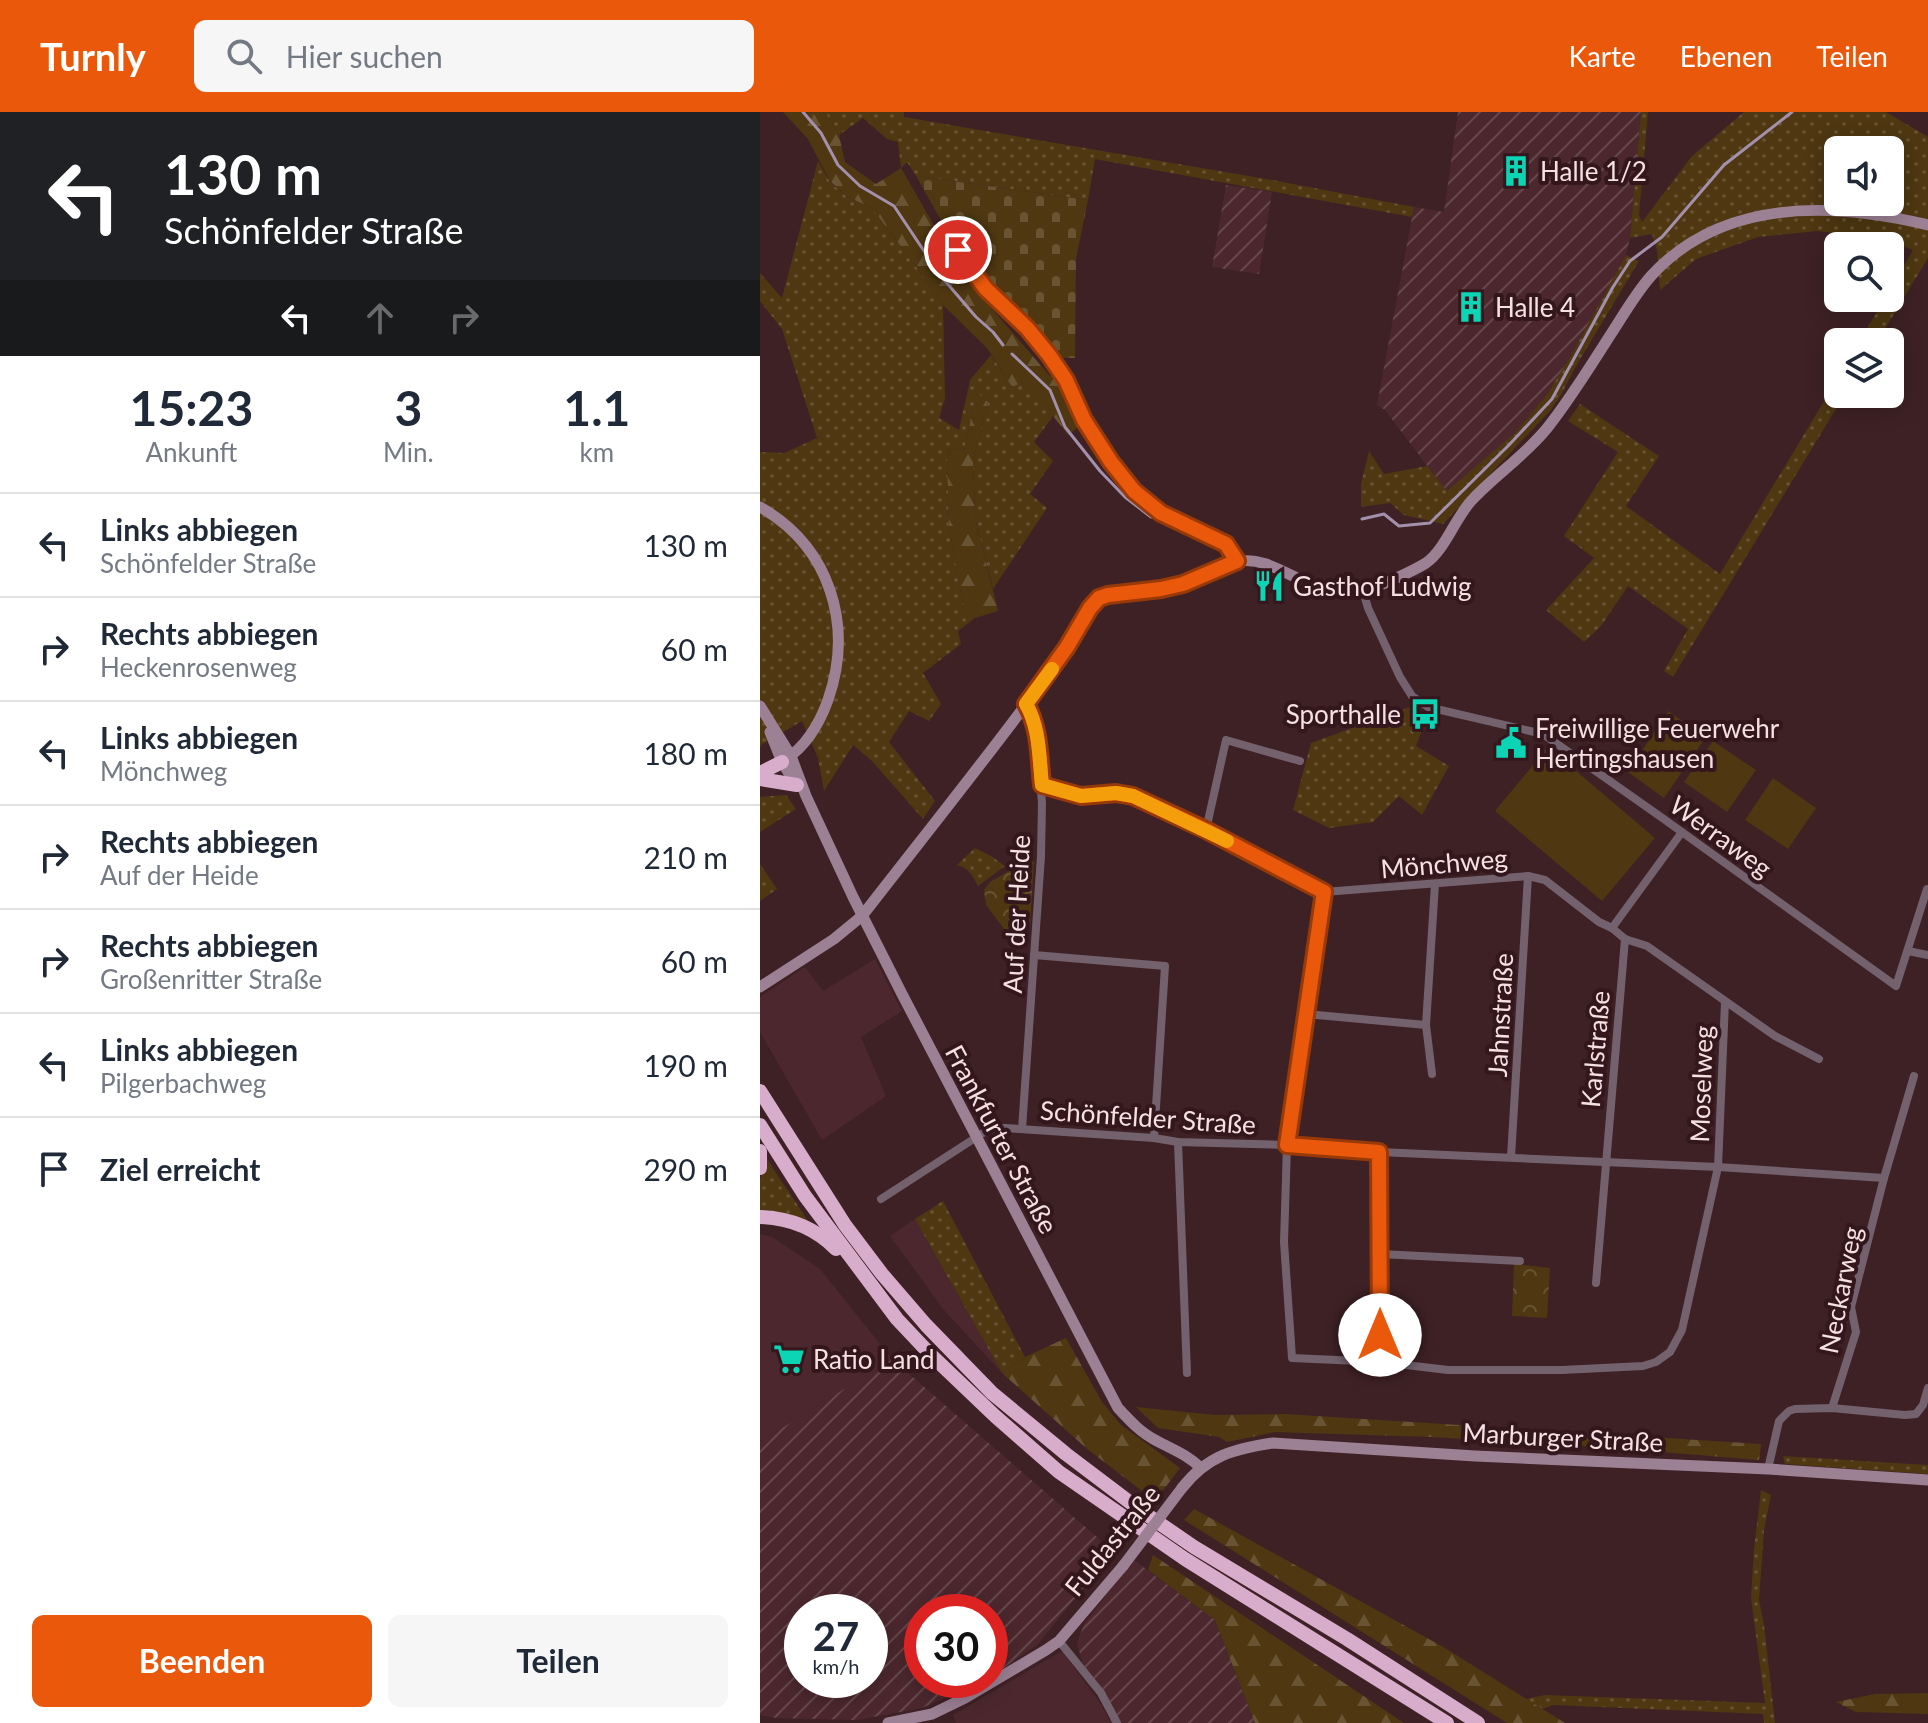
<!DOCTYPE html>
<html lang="de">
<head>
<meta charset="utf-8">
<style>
	body { margin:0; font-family:Lato,sans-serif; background:#f6f6f7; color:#1f2937; height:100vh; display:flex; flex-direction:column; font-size:30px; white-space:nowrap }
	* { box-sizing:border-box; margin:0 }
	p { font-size:26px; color:#747a83 }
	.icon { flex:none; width:44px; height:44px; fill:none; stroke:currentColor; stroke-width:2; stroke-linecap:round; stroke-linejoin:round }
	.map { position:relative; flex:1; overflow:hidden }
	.panel { display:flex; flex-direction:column; background:#fff; width:760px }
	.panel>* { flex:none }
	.hud { background:#202124; color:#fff; overflow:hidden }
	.tools { position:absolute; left:1064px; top:24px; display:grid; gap:16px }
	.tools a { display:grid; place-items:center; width:80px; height:80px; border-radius:12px; background:#fff; box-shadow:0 4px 20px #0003; font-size:40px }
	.speed { position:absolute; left:24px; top:1482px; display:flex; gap:16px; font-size:40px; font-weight:700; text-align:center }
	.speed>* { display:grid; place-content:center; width:104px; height:104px; border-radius:50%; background:#fff; box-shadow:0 4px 20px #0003; line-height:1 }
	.speed small { font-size:20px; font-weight:400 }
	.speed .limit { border:12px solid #d22; background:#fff; color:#111 }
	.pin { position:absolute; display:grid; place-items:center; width:68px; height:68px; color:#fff; margin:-34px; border:4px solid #fff; border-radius:50%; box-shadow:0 2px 8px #0007 }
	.me { position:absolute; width:88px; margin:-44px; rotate:0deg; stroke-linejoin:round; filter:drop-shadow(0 0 6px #0008) }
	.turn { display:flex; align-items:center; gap:28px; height:168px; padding:0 32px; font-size:36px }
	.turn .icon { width:104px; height:104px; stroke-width:2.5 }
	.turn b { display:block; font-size:56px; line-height:68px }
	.lanes { display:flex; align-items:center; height:76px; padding:0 32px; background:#0003; justify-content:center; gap:40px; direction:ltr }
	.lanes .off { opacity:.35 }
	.eta { display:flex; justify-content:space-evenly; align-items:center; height:136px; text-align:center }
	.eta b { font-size:48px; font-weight:700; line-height:56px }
	.action { display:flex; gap:16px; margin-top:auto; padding:16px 32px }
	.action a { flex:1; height:92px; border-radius:12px; background:#ea580c; color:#fff; font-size:32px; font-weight:700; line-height:92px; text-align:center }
	.action a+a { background:#f6f6f7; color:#1f2937 }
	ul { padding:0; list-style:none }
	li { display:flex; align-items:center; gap:24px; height:104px; padding:0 32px; border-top:2px solid #e0e1e3 }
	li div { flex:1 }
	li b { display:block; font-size:30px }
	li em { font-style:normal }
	header { display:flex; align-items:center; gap:48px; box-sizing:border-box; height:112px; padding:0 40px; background:#ea580c; color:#fff }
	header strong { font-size:38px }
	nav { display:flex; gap:44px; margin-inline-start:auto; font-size:28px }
	.search { width:560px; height:72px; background:#f6f6f7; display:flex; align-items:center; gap:20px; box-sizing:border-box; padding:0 28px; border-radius:12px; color:#747a83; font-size:30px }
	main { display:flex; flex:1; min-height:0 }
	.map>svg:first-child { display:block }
	.built { fill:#4c282e }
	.industrial { fill:url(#industrial-furrows); fill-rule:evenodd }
	.grass { fill:url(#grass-dots); fill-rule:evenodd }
	.forest { fill:url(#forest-firs) }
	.cemetery { fill:url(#cemetery-stones) }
	.park { fill:url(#park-crowns) }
	.pitch { fill:#4e3711 }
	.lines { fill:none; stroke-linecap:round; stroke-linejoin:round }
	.stream { stroke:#a290ac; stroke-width:3 }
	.street { stroke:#73626e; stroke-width:8 }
	.secondary { stroke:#9c8094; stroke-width:11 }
	.highway { stroke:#d8adcc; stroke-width:14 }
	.secondary-bridge { stroke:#9c8094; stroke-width:11 }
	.route-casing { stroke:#983908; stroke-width:20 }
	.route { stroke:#ea580c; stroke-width:14 }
	.slow { stroke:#f59e0b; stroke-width:14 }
	.labels { text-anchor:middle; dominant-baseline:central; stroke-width:8; stroke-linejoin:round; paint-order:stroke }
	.poi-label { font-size:26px; fill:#f5e0e2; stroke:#33171c; text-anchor:start }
	.street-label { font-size:26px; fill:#f5e0e2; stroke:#33171c }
</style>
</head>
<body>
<header>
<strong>Turnly</strong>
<div class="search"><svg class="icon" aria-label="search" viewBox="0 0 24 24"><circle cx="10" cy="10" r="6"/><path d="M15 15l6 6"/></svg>Hier suchen</div>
<nav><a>Karte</a><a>Ebenen</a><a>Teilen</a></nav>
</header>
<main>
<section class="panel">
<div class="hud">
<div class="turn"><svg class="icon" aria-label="left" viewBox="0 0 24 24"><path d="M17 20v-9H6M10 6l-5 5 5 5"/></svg><div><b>130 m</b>Schönfelder Straße</div></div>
<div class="lanes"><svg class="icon" aria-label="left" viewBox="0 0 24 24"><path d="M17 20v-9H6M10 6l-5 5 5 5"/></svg><svg class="icon off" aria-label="ahead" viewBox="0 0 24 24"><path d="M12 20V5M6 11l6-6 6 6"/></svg><svg class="icon off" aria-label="right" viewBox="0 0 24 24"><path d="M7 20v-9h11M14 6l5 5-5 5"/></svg></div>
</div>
<div class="eta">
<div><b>15:23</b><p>Ankunft</p></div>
<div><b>3</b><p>Min.</p></div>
<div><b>1.1</b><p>km</p></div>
</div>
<ul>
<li><svg class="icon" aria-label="left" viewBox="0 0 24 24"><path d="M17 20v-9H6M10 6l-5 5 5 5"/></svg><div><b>Links abbiegen</b><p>Schönfelder Straße</p></div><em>130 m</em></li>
<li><svg class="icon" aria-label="right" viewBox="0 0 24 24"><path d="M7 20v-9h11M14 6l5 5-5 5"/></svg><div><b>Rechts abbiegen</b><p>Heckenrosenweg</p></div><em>60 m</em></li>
<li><svg class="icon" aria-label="left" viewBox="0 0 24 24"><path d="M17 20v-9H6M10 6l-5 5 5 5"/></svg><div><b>Links abbiegen</b><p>Mönchweg</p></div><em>180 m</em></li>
<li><svg class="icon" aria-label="right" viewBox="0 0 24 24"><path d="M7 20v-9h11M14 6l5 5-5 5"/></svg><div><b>Rechts abbiegen</b><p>Auf der Heide</p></div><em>210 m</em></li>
<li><svg class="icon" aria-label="right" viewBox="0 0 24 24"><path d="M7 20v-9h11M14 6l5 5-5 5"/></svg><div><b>Rechts abbiegen</b><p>Großenritter Straße</p></div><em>60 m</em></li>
<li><svg class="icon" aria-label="left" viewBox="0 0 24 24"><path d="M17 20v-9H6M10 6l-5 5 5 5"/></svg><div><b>Links abbiegen</b><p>Pilgerbachweg</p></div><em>190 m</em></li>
<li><svg class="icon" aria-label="arrive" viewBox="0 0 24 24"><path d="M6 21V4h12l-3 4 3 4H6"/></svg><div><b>Ziel erreicht</b></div><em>290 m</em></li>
</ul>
<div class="action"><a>Beenden</a><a>Teilen</a></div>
</section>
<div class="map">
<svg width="1168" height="1611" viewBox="0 0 1168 1611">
	<defs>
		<pattern id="industrial-furrows" width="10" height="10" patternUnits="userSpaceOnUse" patternTransform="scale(2)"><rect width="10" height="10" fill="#4c282e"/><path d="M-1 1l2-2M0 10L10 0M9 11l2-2" fill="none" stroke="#66474c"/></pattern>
		<pattern id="grass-dots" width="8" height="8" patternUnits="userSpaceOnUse" patternTransform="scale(2)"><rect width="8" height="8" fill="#4e3711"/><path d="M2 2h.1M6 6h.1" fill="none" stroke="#685433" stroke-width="1.8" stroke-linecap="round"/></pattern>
		<pattern id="forest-firs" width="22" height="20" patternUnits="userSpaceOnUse" patternTransform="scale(2)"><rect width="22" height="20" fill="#4e3711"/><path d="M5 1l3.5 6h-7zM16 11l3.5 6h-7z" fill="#685433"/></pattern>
		<pattern id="cemetery-stones" width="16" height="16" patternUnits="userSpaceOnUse" patternTransform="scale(2)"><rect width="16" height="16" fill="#4e3711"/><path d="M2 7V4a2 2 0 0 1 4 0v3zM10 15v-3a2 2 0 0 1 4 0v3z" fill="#685433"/></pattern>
		<pattern id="park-crowns" width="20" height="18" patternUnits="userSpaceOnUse" patternTransform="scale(2)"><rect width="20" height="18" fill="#4e3711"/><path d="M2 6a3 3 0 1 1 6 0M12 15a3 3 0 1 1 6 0" fill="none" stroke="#685433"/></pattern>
	</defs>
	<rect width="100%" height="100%" fill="#3e2125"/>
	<!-- built -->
	<g class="built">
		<polygon points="115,847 142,899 101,925 126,984 62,1028 0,920 0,885 45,855 63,879"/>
		<polygon points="155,1107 242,1261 184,1198 130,1124"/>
		<polygon points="0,1122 12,1125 60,1157 132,1247 0,1330"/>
		<polygon points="302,1539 340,1591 351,1611 196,1611 193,1603"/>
	</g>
	<!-- industrial -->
	<g class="industrial">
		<polygon points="698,0 881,0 870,126 866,143 813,240 788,281 756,320 687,380 625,298 617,293 654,95 684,100"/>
		<polygon points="466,73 512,80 499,162 452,155"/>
		<path d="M132,1247l221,192 -75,93 -47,33 -1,1v-66h-68v68h63l-63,28 -66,12 -80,-2 -16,-3v-273zM42,1500h68v68h-68z"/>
		<polygon points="374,1448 455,1508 495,1611 352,1611 322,1549 317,1531 324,1512"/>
	</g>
	<!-- grass -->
	<g class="grass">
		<polygon points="65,0 144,0 144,5 512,68 654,95 652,105 335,47 328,88 156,64 147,50 141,56 138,30 127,27 103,6 79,23"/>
		<path d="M881,0h7l-9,103 3,7 50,-66 52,-44h142l42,25v121l-51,84h-18l26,-44h5v-8l23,-40 -29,-11 -67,-8 -59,6 -62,22 -36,31 -3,-40 -5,-16 -22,4zM1078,38h52v52h-52z"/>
		<polygon points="58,49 70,70 86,84 112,96 166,168 183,193 185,287 179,306 199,318 210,268 231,243 252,275 265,268 284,287 293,304 274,330 293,349 270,382 287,396 233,477 215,406 213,348 228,290 217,281 204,338 190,336 187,348 189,415 204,498 215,506 198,519 201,532 163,561 181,592 169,609 149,599 129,630 175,689 163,707 112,649 93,633 64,679 58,646 42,609 1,633 0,636 0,340 24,341 57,326 22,217 0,189 0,161 22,186"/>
		<polygon points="866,143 879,149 816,254 801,283 790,299 683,412 644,403 630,391 601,395 601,372 609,339 624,362 667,354 687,379 756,320 788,281 813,240"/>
		<polygon points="1078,266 1078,282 1085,282 913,565 904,559 928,517 868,474 841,514 824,530 786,498 834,446 804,424 858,340 808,309 820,292 899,344 866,394 960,462"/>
		<polygon points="650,595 666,607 656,634 689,654 662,703 639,684 613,710 569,716 533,698 551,631"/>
		<polygon points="26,683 36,697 0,720 0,685"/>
		<path d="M215,736l16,8 14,10 -27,20c-6,-11 -9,-18 -21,-21z"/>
		<polygon points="0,752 17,777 0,789"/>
		<path d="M5,1043c13,23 30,44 43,67l-48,-8v-35l5,-15z"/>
		<polygon points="183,1089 265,1245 242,1261 155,1107"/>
		<polygon points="1023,1344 1168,1353 1168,1362 1025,1352"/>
		<polygon points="1001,1378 1011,1383 1004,1418 999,1488 1004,1513 1015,1611 1004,1611 1003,1602 793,1593 783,1597 766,1587 785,1583 1005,1591 991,1486 994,1437"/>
	</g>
	<!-- forest -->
	<g class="forest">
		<polygon points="23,0 65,0 79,23 85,50 116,72 141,56 183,129 191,141 188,146 290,264 299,265 321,313 308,323 293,304 284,287 265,269 252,275 227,236 183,193 166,168 112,96 86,84 70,69 48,27"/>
		<polygon points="217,280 228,290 213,348 215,406 238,499 215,506 204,498 189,415 187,348 190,336 204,338"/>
		<polygon points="306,1226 342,1290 361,1313 420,1356 395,1389 326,1336 242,1261 265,1245"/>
		<polygon points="376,1295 455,1303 525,1302 1001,1332 999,1348 840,1335 671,1325 515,1320 467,1330 459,1325 398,1316"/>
		<polygon points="434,1397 685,1536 805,1611 747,1611 424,1408"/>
		<polygon points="393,1443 644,1611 495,1611 455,1508 388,1458"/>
		<polygon points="1168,1581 1168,1602 1096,1600 1076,1590 1115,1582"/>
	</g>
	<!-- cemetery -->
	<polygon class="cemetery" points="156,64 328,88 316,147 315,246 303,246 233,176 187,119"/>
	<!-- park -->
	<g class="park">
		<polygon points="269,747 274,750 270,814 261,814 261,822 248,822 226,793 224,778 230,770"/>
		<polygon points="754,1152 790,1156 787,1206 752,1204"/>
	</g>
	<!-- pitch -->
	<g class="pitch">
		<polygon points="908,599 946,625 904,686 868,660"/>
		<polygon points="953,629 996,658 967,700 924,670"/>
		<polygon points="788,635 895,726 842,789 735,699"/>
		<polygon points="1013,666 1056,696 1028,737 985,708"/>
	</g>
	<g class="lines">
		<!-- stream -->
		<g class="stream">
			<polyline points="43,0 61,21 78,53 100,74 134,94 180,163 216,205 233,220 243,233"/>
			<polyline points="252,242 290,278 305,315 340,359 365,385 391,405"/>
			<polyline points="602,407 624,402 639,414 670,411 749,333 792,287 853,175 870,149 902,125 964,53 1032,0"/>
		</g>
		<!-- street -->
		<g class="street">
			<polyline points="184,120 225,176 267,216 289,243 306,268 324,308 351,350 374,379 401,401 466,432 477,449"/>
			<polyline points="603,479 608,496 640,565 652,584 668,595 783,622 901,705 1136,874 1167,777"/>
			<polyline points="282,673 321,684 356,681 373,684 446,718 564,780 768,764 785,768 839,810 852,816 865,827 887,834 1015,924 1059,947"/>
			<polyline points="446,718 466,628 540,649"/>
			<polyline points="564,780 527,1033 524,1130 532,1246 621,1250 688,1258 802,1258 883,1254 896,1250 910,1240 922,1218 958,1055 965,890"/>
			<polyline points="852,816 922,720"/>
			<polyline points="1148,839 1168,843"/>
			<polyline points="274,843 405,854 394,1026"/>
			<polyline points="546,902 666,913"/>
			<polyline points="672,962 666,913 675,772"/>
			<polyline points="262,1017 281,744 282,691 276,620 272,602 266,592"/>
			<polyline points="418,1030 427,1261"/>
			<polyline points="619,1040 621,1250"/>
			<polyline points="751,1045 768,764"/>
			<polyline points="121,1087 226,1019 245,1016 394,1026 418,1030 527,1033 619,1040 958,1055 1124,1066"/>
			<polyline points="620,1142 760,1149"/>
			<polyline points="836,1171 865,827"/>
			<polyline points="1072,1296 1096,1220 1091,1195 1124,1066 1154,964"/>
			<polyline points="1008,1357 1019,1309 1029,1299 1035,1297 1072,1296 1145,1303 1156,1302 1163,1293 1168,1276"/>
			<polyline points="299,1529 341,1581 357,1611"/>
		</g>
		<!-- secondary -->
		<g class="secondary">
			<path d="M0,395c70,40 94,118 68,193 -8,22 -22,46 -42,59"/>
			<path d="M0,594l31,50 15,40 47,101 49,97 216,414c12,13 23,25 39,33 17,9 29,13 44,27"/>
			<polyline points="10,620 22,650 36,673"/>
			<path d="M0,875l74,-48 28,-23c59,-76 120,-152 177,-229 9,-14 20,-27 29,-40 9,-15 16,-36 30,-48 14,-11 45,-7 62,-10 21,-3 40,-13 60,-21 6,-2 13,-6 20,-7 24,-3 44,12 66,21 10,4 44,9 55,9 12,-1 54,-21 65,-28 19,-13 29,-45 46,-63 23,-25 54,-45 76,-73 23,-29 43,-62 63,-93 13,-20 25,-41 40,-58 71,-78 182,-74 277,-51"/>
			<path d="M422,1376c26,-33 52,-39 91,-45l202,13 293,13 160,11"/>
			<polyline points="128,1611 172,1602 205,1586 286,1538 299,1529 363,1454"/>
		</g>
		<!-- highway -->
		<g class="highway">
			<polyline points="0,661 22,650"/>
			<polyline points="0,667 37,673"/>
			<polyline points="0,979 85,1113 122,1162 166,1213 232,1281 306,1342 380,1398 434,1435 587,1527 718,1611"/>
			<polyline points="0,1013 45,1084 137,1207 170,1242 235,1304 299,1360 425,1447 687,1611"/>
			<polyline points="0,1039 0,1056"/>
			<path d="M0,1105c30,1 55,11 76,32"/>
		</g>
		<!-- secondary-bridge -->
		<polyline class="secondary-bridge" points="363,1454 422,1376"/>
	</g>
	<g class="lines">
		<defs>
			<path id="route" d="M198,138l27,38 42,40 22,27 17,25 18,40 27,42 23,29 27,22 65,31 11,17 -54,23 -22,5 -53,6 -9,3 -9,10 -23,39 -41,57c14,24 13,54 16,81l39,11 35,-3 17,3 73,34 118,62 -37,253 92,7 1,183"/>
		</defs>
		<!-- route casing -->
		<use href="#route" class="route-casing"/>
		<!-- route -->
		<use href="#route" class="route"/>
		<!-- slow -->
		<path class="slow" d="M292,557l-26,35c14,24 13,54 16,81l39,11 35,-3 17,3 94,45"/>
	</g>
	<!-- icons -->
	<defs>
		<symbol id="building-bare" viewBox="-9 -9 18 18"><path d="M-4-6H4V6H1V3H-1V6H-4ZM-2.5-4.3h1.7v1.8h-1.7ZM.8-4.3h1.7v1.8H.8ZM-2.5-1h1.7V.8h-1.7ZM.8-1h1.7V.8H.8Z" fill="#0bd5b5" stroke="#33171c" stroke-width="2.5" paint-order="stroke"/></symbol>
		<symbol id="restaurant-bare" viewBox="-9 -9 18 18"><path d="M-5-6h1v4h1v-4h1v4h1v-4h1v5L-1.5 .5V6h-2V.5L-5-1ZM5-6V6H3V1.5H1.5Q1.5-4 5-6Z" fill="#0bd5b5" stroke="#33171c" stroke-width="2.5" paint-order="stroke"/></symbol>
		<symbol id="bus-bare" viewBox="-9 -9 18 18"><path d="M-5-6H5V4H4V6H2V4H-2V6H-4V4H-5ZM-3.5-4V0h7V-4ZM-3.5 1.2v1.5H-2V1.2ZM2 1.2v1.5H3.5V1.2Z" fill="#0bd5b5" stroke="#33171c" stroke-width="2.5" paint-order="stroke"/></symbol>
		<symbol id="civic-bare" viewBox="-9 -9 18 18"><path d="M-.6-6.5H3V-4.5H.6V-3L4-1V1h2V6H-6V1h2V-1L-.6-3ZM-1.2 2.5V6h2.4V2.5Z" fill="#0bd5b5" stroke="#33171c" stroke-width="2.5" paint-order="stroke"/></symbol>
		<symbol id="supermarket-bare" viewBox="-9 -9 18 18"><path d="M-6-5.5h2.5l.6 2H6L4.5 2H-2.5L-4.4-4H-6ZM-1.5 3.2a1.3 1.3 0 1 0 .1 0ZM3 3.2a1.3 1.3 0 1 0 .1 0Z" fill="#0bd5b5" stroke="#33171c" stroke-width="2.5" paint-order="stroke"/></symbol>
	</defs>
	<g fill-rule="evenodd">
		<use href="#building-bare" x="734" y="37" width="44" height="44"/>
		<use href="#building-bare" x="689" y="173" width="44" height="44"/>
		<use href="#restaurant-bare" x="487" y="452" width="44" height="44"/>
		<use href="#bus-bare" x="643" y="580" width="44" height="44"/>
		<use href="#civic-bare" x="729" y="609" width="44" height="44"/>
		<use href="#supermarket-bare" x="7" y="1225" width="44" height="44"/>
	</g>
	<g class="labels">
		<!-- poi labels -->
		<g class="poi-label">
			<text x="780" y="59">Halle 1/2</text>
			<text x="735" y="195">Halle 4</text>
			<text x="533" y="474">Gasthof Ludwig</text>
			<text x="641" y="602" text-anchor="end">Sporthalle</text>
			<text x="775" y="616">Freiwillige Feuerwehr<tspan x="775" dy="30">Hertingshausen</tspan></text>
			<text x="53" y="1247">Ratio Land</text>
		</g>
		<!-- street labels -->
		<g class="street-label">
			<text transform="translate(961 724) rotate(36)">Werraweg</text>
			<text transform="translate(684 751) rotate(-5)">Mönchweg</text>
			<text transform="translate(256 802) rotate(-87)">Auf der Heide</text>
			<text transform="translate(740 903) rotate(-87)">Jahnstraße</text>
			<text transform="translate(835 937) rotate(-85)">Karlstraße</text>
			<text transform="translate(941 972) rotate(-88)">Moselweg</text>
			<text transform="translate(388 1005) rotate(4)">Schönfelder Straße</text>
			<text transform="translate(242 1027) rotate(62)">Frankfurter Straße</text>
			<text transform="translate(1080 1178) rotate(-79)">Neckarweg</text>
			<text transform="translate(803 1325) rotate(3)">Marburger Straße</text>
			<text transform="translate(352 1428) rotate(-51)">Fuldastraße</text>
		</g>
	</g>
</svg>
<div class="tools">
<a><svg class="icon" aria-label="sound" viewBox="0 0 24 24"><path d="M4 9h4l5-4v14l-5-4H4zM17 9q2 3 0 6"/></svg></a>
<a><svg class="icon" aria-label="search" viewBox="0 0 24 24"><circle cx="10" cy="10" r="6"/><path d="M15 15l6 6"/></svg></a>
<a><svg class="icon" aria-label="layers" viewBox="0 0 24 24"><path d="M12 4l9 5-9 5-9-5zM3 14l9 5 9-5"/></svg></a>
</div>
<div class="speed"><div>27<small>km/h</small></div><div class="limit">30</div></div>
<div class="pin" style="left:198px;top:138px;background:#d93025"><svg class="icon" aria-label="arrive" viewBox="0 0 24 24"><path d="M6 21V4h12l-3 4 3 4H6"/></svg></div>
<svg class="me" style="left:620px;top:1223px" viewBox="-20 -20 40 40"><circle r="19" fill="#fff"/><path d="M0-13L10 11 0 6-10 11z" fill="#ea580c"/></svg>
</div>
</main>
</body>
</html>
